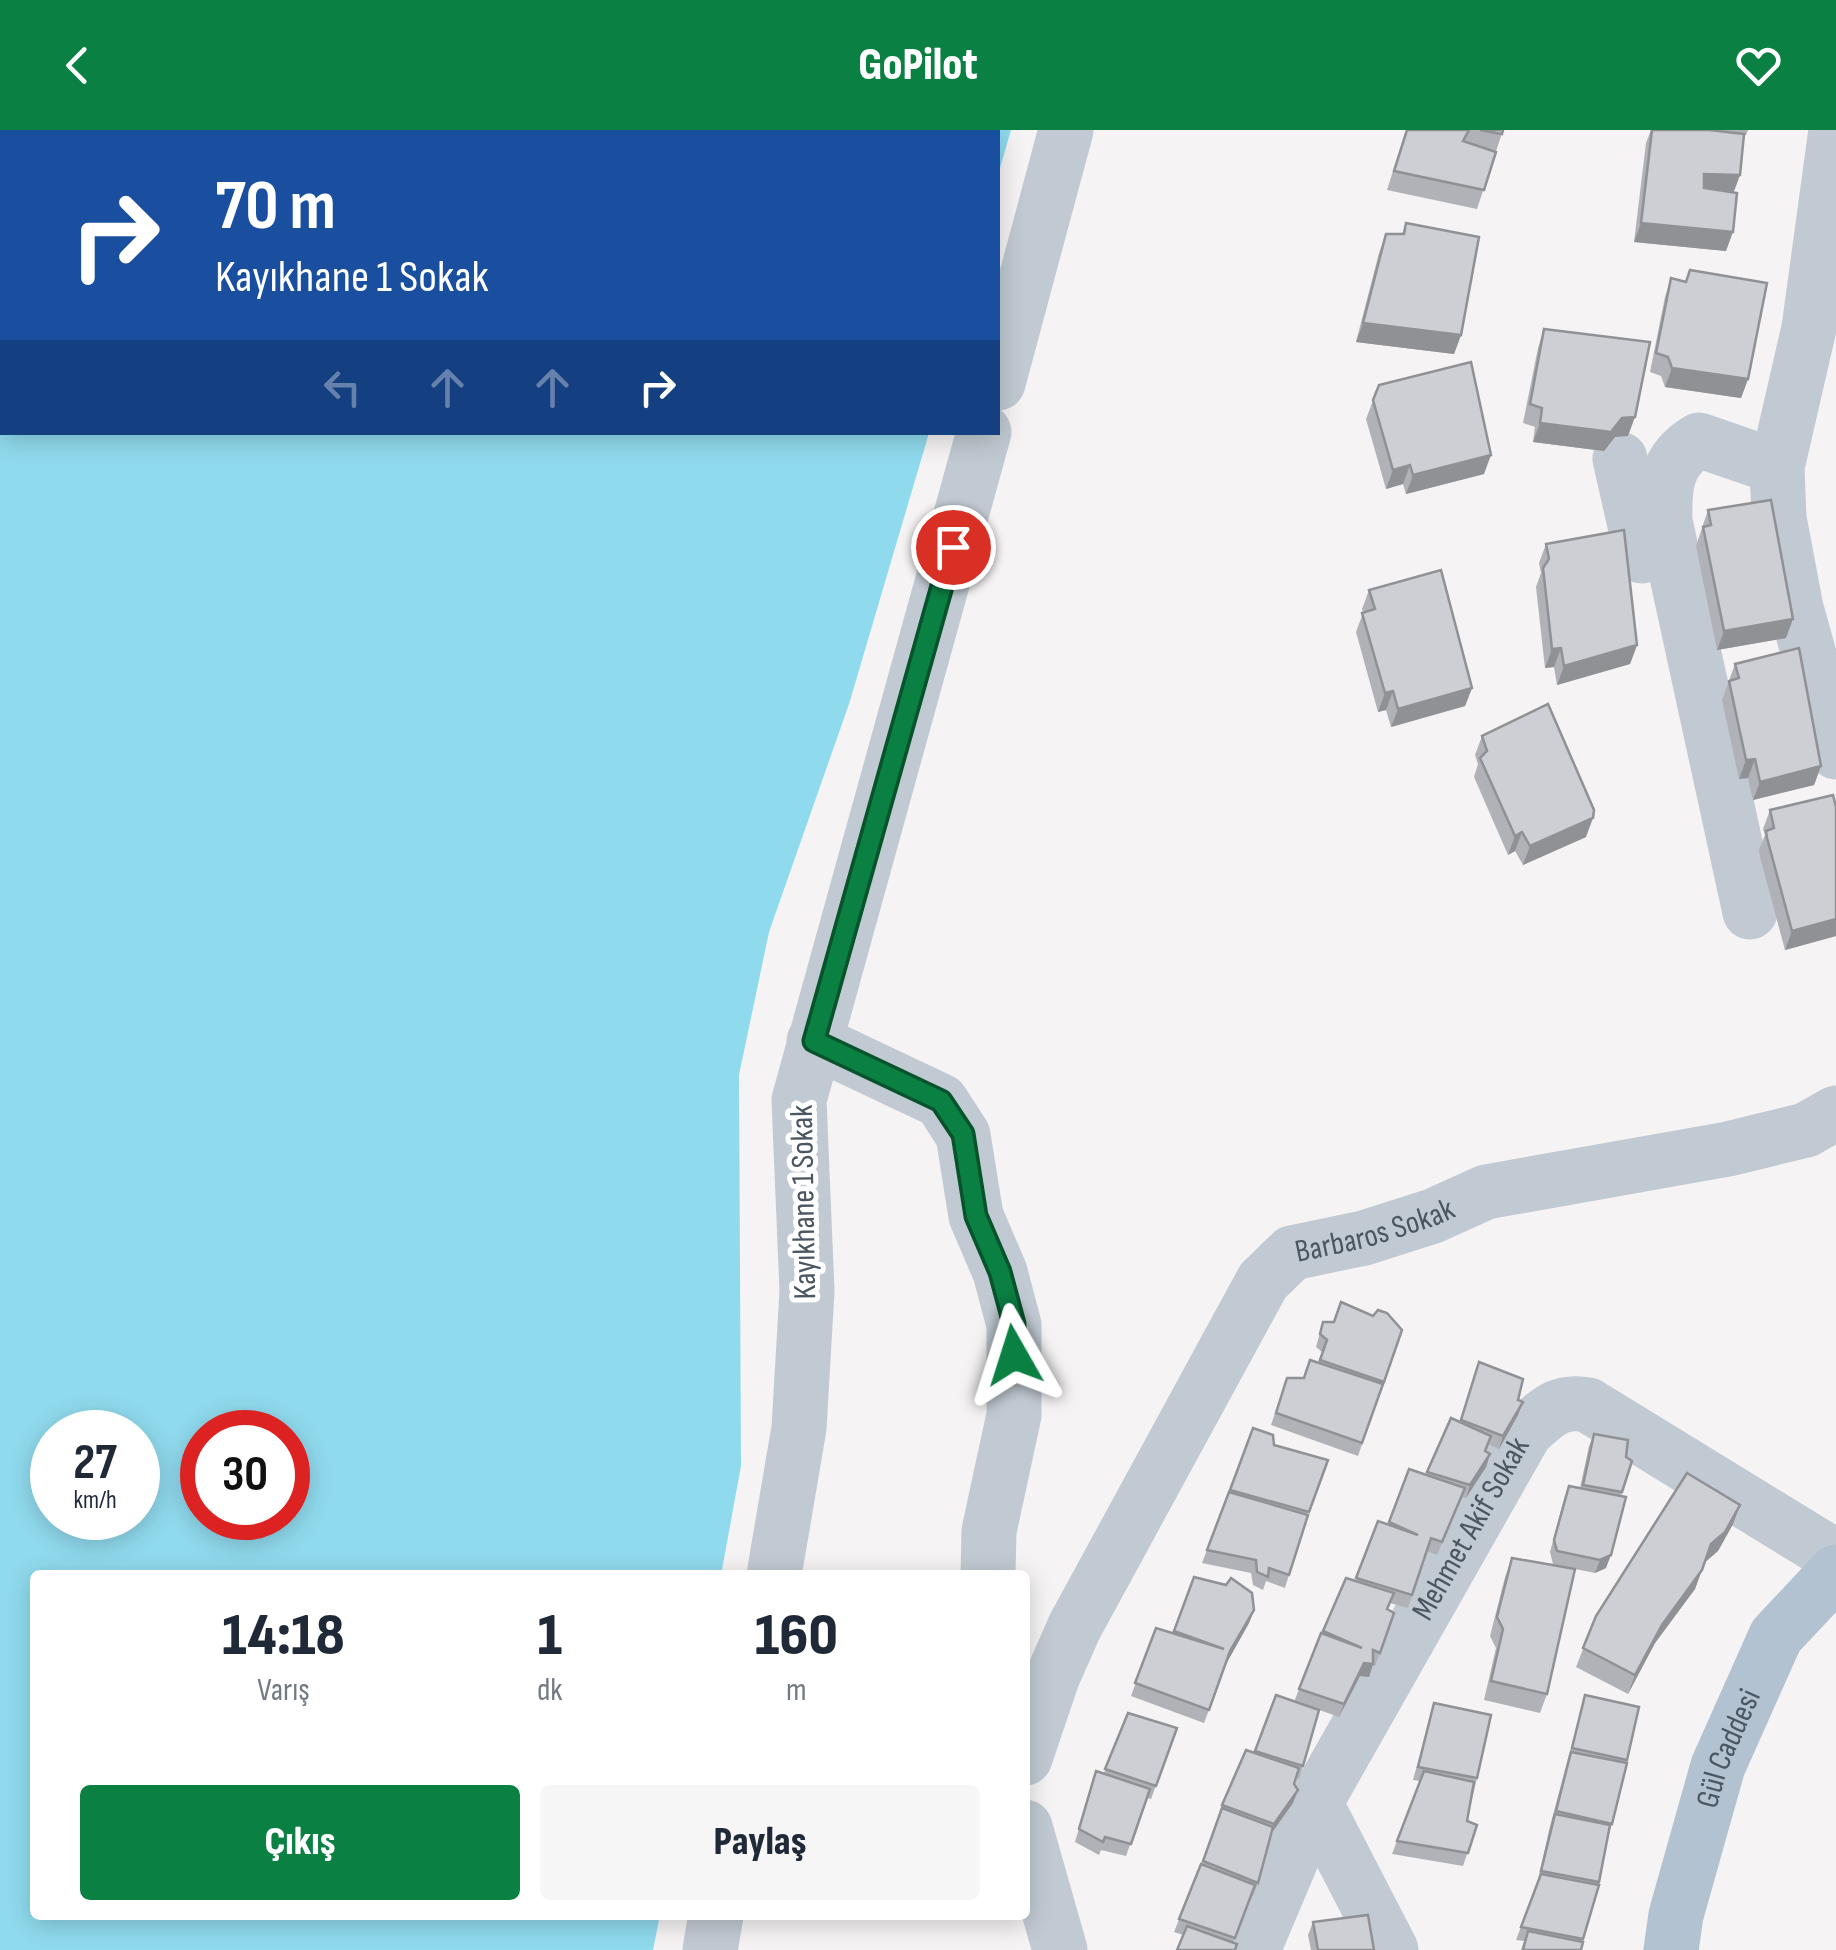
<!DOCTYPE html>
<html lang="tr">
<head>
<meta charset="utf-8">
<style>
	body { margin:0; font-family:"Sofia Sans Condensed",sans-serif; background:#f6f6f7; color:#1f2937; height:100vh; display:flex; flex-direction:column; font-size:38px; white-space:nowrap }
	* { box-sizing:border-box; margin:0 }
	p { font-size:32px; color:#747a83 }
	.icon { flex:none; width:55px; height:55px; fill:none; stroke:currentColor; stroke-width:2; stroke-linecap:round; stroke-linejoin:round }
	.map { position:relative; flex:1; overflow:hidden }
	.drawer { position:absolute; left:30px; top:1440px; width:1000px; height:350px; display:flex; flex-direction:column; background:#fff; border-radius:10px; box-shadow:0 5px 25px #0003 }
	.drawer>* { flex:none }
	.hud { position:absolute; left:0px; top:0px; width:1000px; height:305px; box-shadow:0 5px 25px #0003; background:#1a4fa0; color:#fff; overflow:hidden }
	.speed { position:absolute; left:30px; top:1280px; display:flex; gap:20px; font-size:50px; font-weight:700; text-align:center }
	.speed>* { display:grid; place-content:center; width:130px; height:130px; border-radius:50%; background:#fff; box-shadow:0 5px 25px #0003; line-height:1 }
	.speed small { font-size:25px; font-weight:400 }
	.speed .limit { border:15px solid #d22; background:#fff; color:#111 }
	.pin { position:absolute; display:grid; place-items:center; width:85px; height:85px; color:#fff; margin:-42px; border:5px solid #fff; border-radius:50%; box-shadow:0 2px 10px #0007 }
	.me { position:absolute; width:110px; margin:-55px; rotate:354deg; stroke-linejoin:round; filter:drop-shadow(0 0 8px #0008) }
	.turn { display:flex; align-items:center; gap:35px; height:210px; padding:0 50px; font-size:45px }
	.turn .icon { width:130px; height:130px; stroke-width:2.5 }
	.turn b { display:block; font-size:70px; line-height:85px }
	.lanes { display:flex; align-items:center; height:95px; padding:0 50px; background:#0003; justify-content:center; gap:50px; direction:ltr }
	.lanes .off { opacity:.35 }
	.eta { display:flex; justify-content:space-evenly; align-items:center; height:170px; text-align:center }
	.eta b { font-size:60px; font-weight:800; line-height:70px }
	.primary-button { display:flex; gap:20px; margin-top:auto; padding:20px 50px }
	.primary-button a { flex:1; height:115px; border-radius:10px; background:#0b8043; color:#fff; font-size:40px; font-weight:800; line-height:115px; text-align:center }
	.primary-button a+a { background:#f6f6f7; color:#1f2937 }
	header { display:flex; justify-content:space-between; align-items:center; height:130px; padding:0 50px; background:#0b8043; color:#fff; font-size:45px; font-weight:800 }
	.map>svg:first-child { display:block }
	.water { fill:#90daee; fill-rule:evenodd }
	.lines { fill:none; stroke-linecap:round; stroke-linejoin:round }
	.minor { stroke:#c1cad2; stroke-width:55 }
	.major { stroke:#b3c2d1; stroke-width:55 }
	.wall { fill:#b0b2b7 }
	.shaded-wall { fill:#909195 }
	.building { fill:#cdcfd5; stroke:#909195; stroke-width:2.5 }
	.route-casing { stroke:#07532c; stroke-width:25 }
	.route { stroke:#0b8043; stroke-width:18 }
	.labels { text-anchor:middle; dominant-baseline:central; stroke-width:10; stroke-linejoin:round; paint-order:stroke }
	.street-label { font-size:32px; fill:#4a5661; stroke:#fff }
</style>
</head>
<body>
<header><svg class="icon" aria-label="back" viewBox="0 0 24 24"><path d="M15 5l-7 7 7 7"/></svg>GoPilot<svg class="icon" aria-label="heart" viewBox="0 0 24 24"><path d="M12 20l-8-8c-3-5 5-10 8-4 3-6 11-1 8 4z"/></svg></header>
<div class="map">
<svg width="1836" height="1820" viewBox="0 0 1836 1820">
	<rect width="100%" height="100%" fill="#f5f3f3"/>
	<!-- water -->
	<path class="water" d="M0,0h1011l-13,45v-43h-996v300l927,1 -80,271 -80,228 -30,143 2,391 -20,109h-686v340h625l-7,35h-653zM52,1302h86v86h-86zM202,1302h86v86h-86z"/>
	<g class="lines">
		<!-- minor -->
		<g class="minor">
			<polyline points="1836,0 1809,198 1777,337 1779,388 1796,478 1836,622"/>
			<polyline points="998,253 1066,0"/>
			<polyline points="1620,329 1642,426"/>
			<path d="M1750,782l-85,-391c-1,-35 1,-62 34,-81l78,27"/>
			<polyline points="814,911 941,971 963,1005 976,1086 1000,1142 1014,1195 1014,1285 989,1401 988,1445"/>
			<polyline points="774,1445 799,1298 807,1161 799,970 984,302"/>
			<path id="s1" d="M1025,1628l27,-80 23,-52 188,-345 29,-28 72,-15 69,-22 53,-24 242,-43 78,-19 30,-17"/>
			<polyline points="1315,1673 1391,1820"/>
			<polyline points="1025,1697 1060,1820"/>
			<polyline points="710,1820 716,1785"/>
			<path id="s2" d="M1253,1820l62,-147 211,-372c21,-18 33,-32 62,-26l248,152"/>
		</g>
		<!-- major -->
		<path class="major" id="s3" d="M1671,1820l5,-35 42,-149 58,-130 60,-64"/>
	</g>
	<!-- wall -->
	<g class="wall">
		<polygon points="1406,0 1503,0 1477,79 1387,60"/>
		<polygon points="1651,0 1748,0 1746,5 1744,5 1740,45 1733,63 1726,121 1634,112 1646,13"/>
		<polygon points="1406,93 1461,205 1454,224 1356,212 1379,123 1386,104 1402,104"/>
		<polygon points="1671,148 1748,249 1741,268 1665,257 1661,246 1650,242 1665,167"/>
		<polygon points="1544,199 1628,306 1615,307 1604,321 1533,312 1535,297 1523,293 1538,218"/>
		<polygon points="1379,255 1484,344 1406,364 1403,354 1386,359 1366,289"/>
		<polygon points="1708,380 1786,508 1717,520 1696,416"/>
		<polygon points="1546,414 1637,515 1630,534 1557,555 1554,537 1545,538 1536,457 1541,443 1539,433"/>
		<polygon points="1369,460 1472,558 1465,576 1391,597 1386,580 1378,582 1356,502 1363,483 1362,479"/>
		<polygon points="1735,534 1821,636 1814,655 1753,670 1748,648 1739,649 1722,570"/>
		<polygon points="1482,606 1586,707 1523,735 1515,721 1508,725 1474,647 1478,634 1475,625"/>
		<polygon points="1836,677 1836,806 1785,820 1760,727 1759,720 1765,705 1763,699 1770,680"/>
		<polygon points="1323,1192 1402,1200 1358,1326 1271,1295 1287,1248 1304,1248 1318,1233 1322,1222 1316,1217"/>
		<polygon points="1474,1245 1518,1270 1518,1285 1499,1319 1488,1314 1485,1321 1490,1324 1486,1337 1466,1368 1462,1367 1437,1425 1427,1421 1408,1478 1390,1473 1388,1479 1394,1483 1375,1536 1373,1535 1369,1547 1360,1546 1339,1587 1297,1572 1303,1636 1299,1649 1296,1648 1294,1654 1298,1660 1293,1673 1271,1703 1258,1753 1253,1766 1251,1765 1233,1813 1183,1805 1174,1802 1201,1735 1222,1675 1254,1623 1276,1565 1294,1572 1321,1503 1356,1451 1378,1391 1388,1395 1409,1339 1426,1345 1451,1288 1460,1292"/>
		<polygon points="1594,1304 1632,1331 1621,1366 1606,1438 1595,1443 1575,1439 1547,1564 1540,1583 1484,1570 1496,1518 1490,1506 1505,1447 1512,1428 1553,1434 1550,1422 1564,1369 1569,1356 1580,1358 1589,1316"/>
		<polygon points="1274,1315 1328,1330 1307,1385 1285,1458 1266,1451 1263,1460 1253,1455 1251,1443 1202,1433 1230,1360"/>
		<polygon points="1740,1375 1733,1394 1718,1421 1704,1433 1695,1459 1655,1513 1628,1564 1576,1537 1596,1486"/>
		<polygon points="1194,1447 1254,1480 1249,1493 1226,1534 1204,1593 1131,1566 1156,1498 1174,1503"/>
		<polygon points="1585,1565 1639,1577 1612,1694 1608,1706 1599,1755 1582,1812 1581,1820 1521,1820 1524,1811 1516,1810 1537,1754 1550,1696"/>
		<polygon points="1434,1573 1477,1648 1467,1691 1477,1695 1463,1736 1392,1724 1420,1651 1413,1650"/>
		<polygon points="1128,1583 1177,1598 1151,1669 1147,1668 1126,1726 1101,1720 1099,1725 1075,1712 1096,1641 1104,1643"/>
		<polygon points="1313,1792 1374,1820 1311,1820 1308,1805"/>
	</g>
	<!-- shaded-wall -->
	<g class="shaded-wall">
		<polygon points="1704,44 1740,45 1733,64 1697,62"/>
		<polygon points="1641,93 1733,102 1726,121 1634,112"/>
		<polygon points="1363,193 1461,205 1454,224 1356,212"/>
		<polygon points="1672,238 1748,249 1741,268 1665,257"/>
		<polygon points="1635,287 1628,306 1615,307 1604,321 1533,312 1540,293"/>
		<polygon points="1491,325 1484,344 1406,364 1413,345"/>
		<polygon points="1410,335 1403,354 1386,359 1393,340"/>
		<polygon points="1793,489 1786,508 1717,520 1724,501"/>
		<polygon points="1637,515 1630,534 1557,555 1564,536"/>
		<polygon points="1561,518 1554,537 1545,538 1552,519"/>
		<polygon points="1472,558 1465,576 1391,597 1398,579"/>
		<polygon points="1393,561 1386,580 1378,582 1385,563"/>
		<polygon points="1755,629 1748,648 1739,649 1746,630"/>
		<polygon points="1821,636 1814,655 1753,670 1760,652"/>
		<polygon points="1593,688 1586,707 1523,735 1530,716"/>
		<polygon points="1522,702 1515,721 1508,725 1515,706"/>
		<polygon points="1836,789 1836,806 1785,820 1792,801"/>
		<polygon points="1523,1272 1518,1285 1499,1319 1503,1306"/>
		<polygon points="1490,1324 1486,1337 1466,1368 1470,1355"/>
		<polygon points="1740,1375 1733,1394 1718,1421 1704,1433 1711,1414"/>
		<polygon points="1611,1425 1606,1438 1595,1443 1600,1430"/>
		<polygon points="1702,1440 1695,1459 1655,1513 1628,1564 1635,1545 1662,1495"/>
		<polygon points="1254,1480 1249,1493 1226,1534 1230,1521"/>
		<polygon points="1364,1533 1373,1534 1369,1547 1360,1546 1339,1587 1344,1574"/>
		<polygon points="1298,1660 1293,1673 1269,1707 1274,1694"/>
	</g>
	<!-- building -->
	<g class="building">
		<polygon points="1407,0 1469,0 1463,11 1496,22 1484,60 1394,41"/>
		<polygon points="1480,0 1503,0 1502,4"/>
		<polygon points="1652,0 1709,0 1744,4 1740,45 1704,44 1704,58 1737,63 1733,102 1641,93"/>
		<polygon points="1406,93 1479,107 1461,205 1363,193 1386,104 1404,104"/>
		<polygon points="1690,140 1767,153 1748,249 1672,238 1668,227 1656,223 1671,148 1686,152"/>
		<polygon points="1544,199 1650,212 1635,287 1622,288 1611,302 1540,293 1542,278 1530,274"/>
		<polygon points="1471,232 1491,325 1413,345 1410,335 1393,340 1373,270 1379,255"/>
		<polygon points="1771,370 1793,489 1724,501 1703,397 1711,395 1708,380"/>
		<polygon points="1624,400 1637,515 1564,536 1561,518 1552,519 1543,438 1549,429 1546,414"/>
		<polygon points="1441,440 1472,558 1398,579 1393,561 1385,563 1362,483 1375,479 1369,460"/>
		<polygon points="1799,518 1821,636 1760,652 1755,629 1746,630 1729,551 1739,548 1735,534"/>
		<polygon points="1548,574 1594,680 1593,688 1530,716 1522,702 1515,706 1480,628 1487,621 1482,606"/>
		<polygon points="1833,665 1836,677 1836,789 1792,801 1767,708 1766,701 1774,698 1770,680"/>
		<polygon points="1341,1172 1373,1186 1378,1180 1387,1183 1402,1200 1384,1252 1320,1230 1327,1210 1320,1204 1323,1192 1334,1192"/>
		<polygon points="1310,1230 1383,1254 1362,1313 1276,1283 1287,1248 1304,1248"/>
		<polygon points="1479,1232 1523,1249 1518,1270 1523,1272 1503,1306 1461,1290"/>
		<polygon points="1451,1288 1491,1306 1485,1321 1490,1324 1470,1355 1427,1342"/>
		<polygon points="1253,1298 1273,1305 1274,1315 1328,1330 1309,1382 1230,1360"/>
		<polygon points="1594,1304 1628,1310 1626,1327 1632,1331 1622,1362 1583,1355"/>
		<polygon points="1409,1339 1465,1358 1442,1412 1431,1408 1412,1465 1356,1448 1378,1391 1418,1405 1389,1392"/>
		<polygon points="1687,1343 1740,1375 1725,1402 1711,1414 1702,1440 1662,1495 1635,1545 1583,1518 1596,1486"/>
		<polygon points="1569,1356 1626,1367 1611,1425 1600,1430 1557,1421 1554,1410"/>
		<polygon points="1229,1362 1308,1385 1289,1445 1269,1438 1268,1447 1257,1442 1256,1430 1207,1420"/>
		<polygon points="1512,1428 1575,1439 1547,1564 1491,1551 1503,1499 1497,1487"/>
		<polygon points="1194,1447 1226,1455 1231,1448 1252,1463 1254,1480 1230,1521 1209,1580 1135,1553 1156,1498 1224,1519 1174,1501"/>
		<polygon points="1346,1448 1394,1463 1387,1479 1394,1483 1380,1523 1373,1520 1373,1534 1364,1533 1344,1574 1299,1559 1321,1503 1362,1518 1323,1501"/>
		<polygon points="1276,1565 1319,1580 1303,1636 1255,1621"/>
		<polygon points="1585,1565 1639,1577 1627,1630 1572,1618"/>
		<polygon points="1434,1573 1491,1585 1477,1648 1418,1637"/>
		<polygon points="1128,1583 1177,1598 1156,1656 1105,1639"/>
		<polygon points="1246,1620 1299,1638 1294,1654 1298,1660 1274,1694 1222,1675"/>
		<polygon points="1571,1622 1627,1633 1612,1694 1556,1681"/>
		<polygon points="1096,1641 1150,1659 1131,1714 1105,1707 1103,1712 1079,1699"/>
		<polygon points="1424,1641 1474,1652 1467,1691 1477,1695 1468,1723 1397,1711"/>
		<polygon points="1222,1678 1273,1697 1258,1753 1203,1731"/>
		<polygon points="1555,1684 1610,1695 1599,1752 1541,1741"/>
		<polygon points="1201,1734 1255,1755 1235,1808 1179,1789"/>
		<polygon points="1541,1744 1599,1755 1583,1809 1521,1797"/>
		<polygon points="1368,1785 1374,1820 1318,1820 1313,1792"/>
		<polygon points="1187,1796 1237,1814 1235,1820 1177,1820"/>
		<polygon points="1528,1801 1583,1812 1581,1820 1523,1820"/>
	</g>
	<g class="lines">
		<defs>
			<polyline id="route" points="953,417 814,911 941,971 963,1004 976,1086 1000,1142 1014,1194 1014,1225"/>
		</defs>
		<!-- route casing -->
		<use href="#route" class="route-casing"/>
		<!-- route -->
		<use href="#route" class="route"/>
	</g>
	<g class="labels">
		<!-- street labels -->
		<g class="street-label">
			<text transform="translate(804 1072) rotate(-91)">Kayıkhane 1 Sokak</text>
			<text stroke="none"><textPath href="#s1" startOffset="660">Barbaros Sokak</textPath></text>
			<text stroke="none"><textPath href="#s2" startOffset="475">Mehmet Akif Sokak</textPath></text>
			<text stroke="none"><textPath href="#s3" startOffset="210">Gül Caddesi</textPath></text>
		</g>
	</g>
</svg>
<div class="speed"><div>27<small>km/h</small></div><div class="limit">30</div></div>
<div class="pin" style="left:953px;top:417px;background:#d93025"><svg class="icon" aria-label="arrive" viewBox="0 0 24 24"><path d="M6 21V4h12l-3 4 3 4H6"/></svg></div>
<svg class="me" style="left:1014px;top:1225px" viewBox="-20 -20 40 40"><path d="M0-17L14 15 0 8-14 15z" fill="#0b8043" stroke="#fff" stroke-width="4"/></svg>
<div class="hud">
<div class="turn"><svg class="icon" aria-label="right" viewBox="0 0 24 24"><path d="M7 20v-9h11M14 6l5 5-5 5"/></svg><div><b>70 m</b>Kayıkhane 1 Sokak</div></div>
<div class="lanes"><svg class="icon off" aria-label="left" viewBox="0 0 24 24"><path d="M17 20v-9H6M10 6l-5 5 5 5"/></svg><svg class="icon off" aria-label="ahead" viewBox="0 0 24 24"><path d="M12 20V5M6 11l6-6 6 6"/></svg><svg class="icon off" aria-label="ahead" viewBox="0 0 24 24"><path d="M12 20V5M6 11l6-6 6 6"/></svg><svg class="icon" aria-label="right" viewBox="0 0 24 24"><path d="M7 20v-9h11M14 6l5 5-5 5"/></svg></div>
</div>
<section class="drawer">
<div class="eta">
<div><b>14:18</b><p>Varış</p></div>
<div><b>1</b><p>dk</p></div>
<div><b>160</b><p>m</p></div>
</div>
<div class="primary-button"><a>Çıkış</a><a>Paylaş</a></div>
</section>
</div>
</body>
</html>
